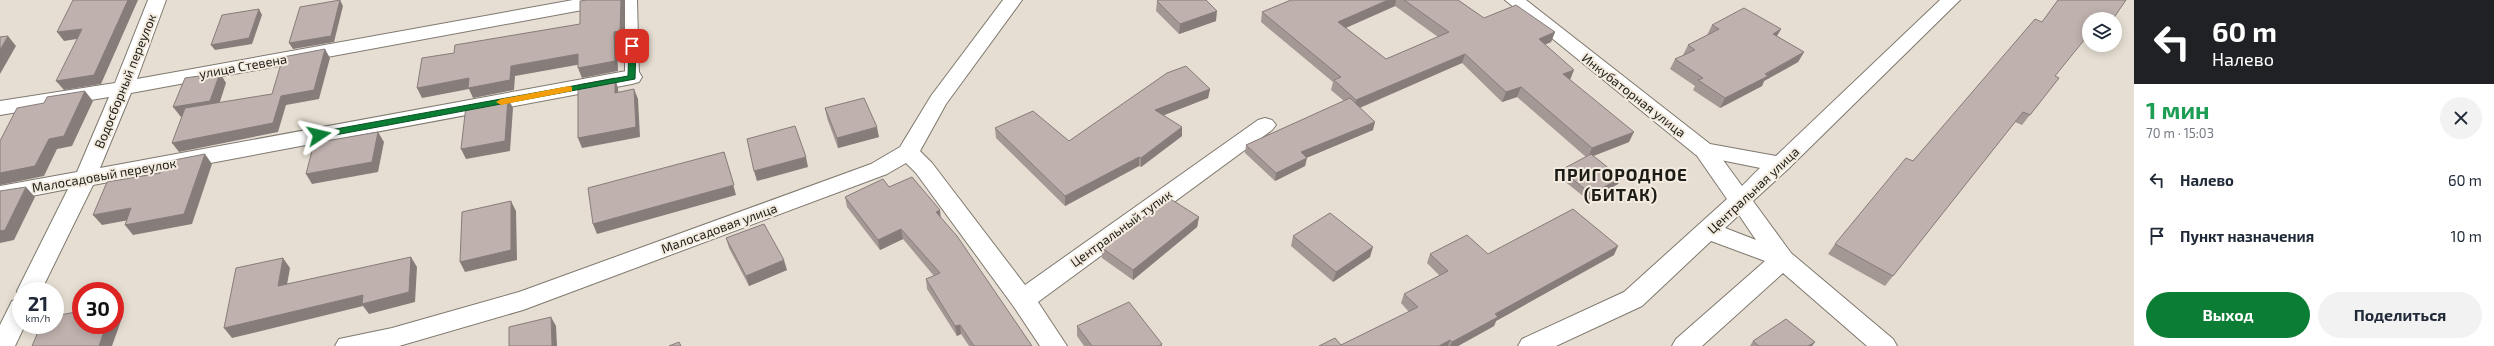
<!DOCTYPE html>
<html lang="ru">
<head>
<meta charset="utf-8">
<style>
	body { margin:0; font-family:"Exo 2",sans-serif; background:#f2f2f3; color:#1f2937; height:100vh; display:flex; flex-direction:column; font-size:15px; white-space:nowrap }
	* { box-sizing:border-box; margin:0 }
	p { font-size:13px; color:#747a83 }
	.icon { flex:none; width:22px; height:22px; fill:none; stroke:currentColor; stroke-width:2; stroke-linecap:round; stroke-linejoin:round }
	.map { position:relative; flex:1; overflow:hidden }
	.drawer { display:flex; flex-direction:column; background:#fff; width:360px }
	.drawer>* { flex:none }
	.guide { background:#202124; color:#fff; overflow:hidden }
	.tools { position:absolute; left:2082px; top:12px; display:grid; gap:8px }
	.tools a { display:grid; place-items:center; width:40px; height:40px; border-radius:50%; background:#fff; box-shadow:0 2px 10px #0003; font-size:20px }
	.speed { position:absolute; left:12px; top:282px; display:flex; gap:8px; font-size:20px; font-weight:700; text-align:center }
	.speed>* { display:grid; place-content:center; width:52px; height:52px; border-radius:50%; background:#fff; box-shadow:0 2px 10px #0003; line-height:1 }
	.speed small { font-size:10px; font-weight:400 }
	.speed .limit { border:6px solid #d22; background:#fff; color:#111 }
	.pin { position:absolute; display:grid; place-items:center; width:34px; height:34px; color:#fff; margin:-17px; border-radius:8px; box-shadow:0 2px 6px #0006 }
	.me { position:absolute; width:44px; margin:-22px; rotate:80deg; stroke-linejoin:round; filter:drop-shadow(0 0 3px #0008) }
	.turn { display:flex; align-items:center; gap:14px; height:84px; padding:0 12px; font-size:18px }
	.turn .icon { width:52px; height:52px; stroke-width:2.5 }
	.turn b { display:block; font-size:28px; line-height:34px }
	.round { display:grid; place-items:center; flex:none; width:42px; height:42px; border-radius:21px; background:#f2f2f3 }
	.headline { display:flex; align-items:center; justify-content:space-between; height:68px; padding:0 12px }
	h1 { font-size:24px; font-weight:700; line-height:30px; color:#1e9e55 }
	.cta { display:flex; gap:8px; margin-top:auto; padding:8px 12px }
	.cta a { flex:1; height:46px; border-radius:24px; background:#0b7d34; color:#fff; font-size:16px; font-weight:700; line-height:46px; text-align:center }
	.cta a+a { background:#f2f2f3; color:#1f2937 }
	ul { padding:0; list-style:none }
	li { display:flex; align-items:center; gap:12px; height:56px; padding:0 12px }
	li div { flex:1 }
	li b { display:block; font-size:15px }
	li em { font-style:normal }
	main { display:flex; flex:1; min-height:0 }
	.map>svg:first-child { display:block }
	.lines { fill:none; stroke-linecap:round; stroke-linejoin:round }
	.service-casing { stroke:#7f786e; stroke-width:2 }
	.minor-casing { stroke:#7f786e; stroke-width:2 }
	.tertiary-casing { stroke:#7f786e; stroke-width:2 }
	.service { fill:#fff; fill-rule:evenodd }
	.minor { fill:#fff; fill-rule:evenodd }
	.tertiary { fill:#fff; fill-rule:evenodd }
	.wall { fill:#a49895; fill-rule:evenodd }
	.shaded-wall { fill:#867c79 }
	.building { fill:#bfb1ad; stroke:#867c79 }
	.route { fill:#0b7d34; stroke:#075122 }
	.slow { fill:#f59e0b }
	.labels { text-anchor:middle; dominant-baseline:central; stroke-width:4; stroke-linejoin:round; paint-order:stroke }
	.street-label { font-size:13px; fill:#1e1c17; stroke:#f3ebdf }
	.district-label { font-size:17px; font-weight:bold; letter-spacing:1px; fill:#1e1c17; stroke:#f3ebdf }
</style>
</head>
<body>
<main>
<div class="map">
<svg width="2134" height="346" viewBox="0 0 2134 346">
	<rect width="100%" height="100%" fill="#e6ded2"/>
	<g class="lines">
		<defs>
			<polygon id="service" points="625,0 637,0 639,77 632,81 625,77"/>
			<g id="minor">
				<polygon points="148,0 166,0 137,79 573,0 613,0 611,4 604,6 131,93 100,168 632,70 639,72 642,77 639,82 632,84 93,185 41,291 21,291 20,298 17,291 68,189 0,202 0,186 77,172 109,97 0,115 0,101 115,83"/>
				<polygon points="1003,0 1022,0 946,104 920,151 932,163 1025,285 1258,120 1265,118 1272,120 1276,125 1272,130 1038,302 1067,346 1040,346 1014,307 916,173 906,163 887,174 523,310 399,346 335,346 339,339 392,328 519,292 871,164 900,147 931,96"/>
				<path d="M1704,143l8,2 30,41c13,-12 27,-33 46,-27l3,5 -3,5 -35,32 38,52 102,86 4,7h-30l-84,-73 -81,73h-30l4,-7 89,-78 -54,-20 -69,65 -86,40h-38l4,-7 102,-47 103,-93 -34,-49 3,-5zM1739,215l17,25 -31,-12z"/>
				<polygon points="21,298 21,325 25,325 15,346 0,346 0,325 12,301"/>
			</g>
			<polygon id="tertiary" points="1505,0 1526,0 1710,144 1776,156 1940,0 1960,0 1788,169 1780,172 1696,155"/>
		</defs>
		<!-- service casing -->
		<use href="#service" class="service-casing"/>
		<!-- minor casing -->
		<use href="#minor" class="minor-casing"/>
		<!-- tertiary casing -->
		<use href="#tertiary" class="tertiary-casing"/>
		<!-- service -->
		<use href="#service" class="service"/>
		<!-- minor -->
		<use href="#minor" class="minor"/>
		<!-- tertiary -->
		<use href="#tertiary" class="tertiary"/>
	</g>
	<!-- wall -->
	<g class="wall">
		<path d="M1291,0h167l26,18 71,14 -4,10 -6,2 25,36 59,62 -36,14 28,22 -3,6 -30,16 -30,-24 3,-6 25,-13 -69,-60 -15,5 -40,-39 -102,45 13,22 -67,28 -1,8 -30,15 -30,-28 1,-8 98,-44 -13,-11 2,-8 -72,-60 1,-10zM1395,6l43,31 -52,22 -40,-31z"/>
		<polygon points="2058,0 2113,19 2089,19 2055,76 2059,78 2022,125 2015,122 1885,286 1828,254 1835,244 2042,22"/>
		<polygon points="1157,1 1216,21 1179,34 1156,11"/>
		<polygon points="1712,25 1781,29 1777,36 1804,52 1798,62 1764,81 1762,86 1720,108 1693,90 1695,86 1670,69 1675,59 1684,55 1683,55 1688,45 1707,35"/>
		<polygon points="1210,89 1208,98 1164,115 1182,136 1141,167 1139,166 1065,206 996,138 995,128 1069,141"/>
		<polygon points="825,108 879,137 838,148 827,118"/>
		<polygon points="889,187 940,216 1032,346 969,346 961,334 957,336 927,289 926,279 934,276 903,239 880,250 847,207 845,197"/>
		<polygon points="1199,217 1197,227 1133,280 1102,258 1102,248"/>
		<polygon points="1293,236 1370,257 1333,282 1291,246"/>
		<polygon points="726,238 787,270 749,286 729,248"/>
		<polygon points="1430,254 1488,254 1614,255 1496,321 1494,326 1458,346 1319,346 1341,345 1409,312 1401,303 1404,294 1440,276 1427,263"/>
		<polygon points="1077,326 1162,344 1162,346 1084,346 1077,336"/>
		<polygon points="1753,341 1812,346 1750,346"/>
	</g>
	<!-- shaded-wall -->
	<g class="shaded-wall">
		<polygon points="128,0 138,0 101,84 64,90 56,81"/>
		<polygon points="340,0 343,6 334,42 293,49 289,43"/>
		<polygon points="621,0 625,0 624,41 617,42 618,71 582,78 578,68 614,32"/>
		<polygon points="1388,0 1396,0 1395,6 1336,32 1338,22"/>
		<polygon points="259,9 262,15 252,44 215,50 211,45"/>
		<polygon points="1217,11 1216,21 1179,34 1180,24"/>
		<polygon points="82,29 89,37 64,41 57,32"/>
		<polygon points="1781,29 1775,39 1773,34"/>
		<polygon points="1555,32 1551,42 1535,49 1539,39"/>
		<polygon points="8,36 16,46 0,74 0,50"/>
		<polygon points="325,49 330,58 319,99 286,105 278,132 179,152 172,143 281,96"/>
		<polygon points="1804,52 1798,62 1764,81 1762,86 1720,108 1725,98"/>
		<polygon points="578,54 582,64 515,76 514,90 473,98 469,89 422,98 417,88 469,78 511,66"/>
		<polygon points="1465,54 1462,63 1354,110 1356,100"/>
		<polygon points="1574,70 1570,80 1563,74"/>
		<polygon points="220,73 226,83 217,111 181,117 173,107"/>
		<polygon points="615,78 618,88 619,103 615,93"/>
		<polygon points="1521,87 1517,97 1502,102 1506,92"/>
		<polygon points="634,89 638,99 640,137 582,148 578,138"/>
		<polygon points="1210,89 1208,98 1154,119 1155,110"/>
		<polygon points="85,91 93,101 72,146 57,149 44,176 0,185 0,173 49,139"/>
		<polygon points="508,98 513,108 510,151 466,159 461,149"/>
		<polygon points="1375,122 1373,130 1299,161 1301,152"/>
		<polygon points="877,127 879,137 838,148 837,138"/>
		<polygon points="1182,127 1182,136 1141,167 1141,158"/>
		<polygon points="378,132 384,142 378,172 312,184 306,174"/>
		<polygon points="1634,132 1629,142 1588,158 1592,148"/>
		<polygon points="724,152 736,195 597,234 593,224"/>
		<polygon points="205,154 212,164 192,224 133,235 125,225"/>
		<polygon points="806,157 808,167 757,181 754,171"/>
		<polygon points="1139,157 1139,166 1065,206 1065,196"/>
		<polygon points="1307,158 1305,166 1275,181 1276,173"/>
		<polygon points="1621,178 1618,184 1588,200 1591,194"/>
		<polygon points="26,187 35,197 14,240 0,243 0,231"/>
		<polygon points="511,201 516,211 517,260 465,272 460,262"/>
		<polygon points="131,208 140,218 102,225 93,215"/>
		<polygon points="940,210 941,220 936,212"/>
		<polygon points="1199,217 1197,227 1133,280 1133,270"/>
		<polygon points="901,229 903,239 880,250 878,240"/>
		<polygon points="1618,246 1614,255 1496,321 1494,326 1458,346 1450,346 1452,342 1495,314"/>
		<polygon points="1373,247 1370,257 1333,282 1336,272"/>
		<polygon points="411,257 417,267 415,302 369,314 363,306 232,338 224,328"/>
		<polygon points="283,258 290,268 285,296 278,286"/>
		<polygon points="784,260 787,270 749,286 746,276"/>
		<polygon points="115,306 123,315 112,346 99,346 106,325 115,325"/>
		<polygon points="551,317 556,326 557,346 552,346"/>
		<polygon points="960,325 961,334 957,336 955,326"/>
		<polygon points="1450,340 1448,346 1439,346"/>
		<polygon points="1815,342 1812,346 1808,346"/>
	</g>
	<!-- building -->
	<g class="building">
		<polygon points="73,0 128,0 94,75 56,81 82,29 57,32"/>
		<polygon points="340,0 331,36 289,43 300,7"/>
		<polygon points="587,0 621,0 620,31 614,32 615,61 578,68 578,54 511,66 510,80 468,88 469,78 417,88 422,58 454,53 455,45 580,24 580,1"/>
		<polygon points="1159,0 1206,0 1217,11 1180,24 1157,1"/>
		<polygon points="1291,0 1388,0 1338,22 1386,59 1449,32 1404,0 1458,0 1484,18 1516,5 1555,32 1539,39 1574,70 1563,74 1634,132 1592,148 1521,87 1506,92 1465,54 1356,100 1334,80 1341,77 1262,12"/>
		<polygon points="2058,0 2126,0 2113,19 2107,19 2102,17 2101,19 2089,19 2089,34 2055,76 2059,78 2030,115 2023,112 1893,276 1835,244 1906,158 1913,161 2035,19 2042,22"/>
		<polygon points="1744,8 1781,29 1773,34 1804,52 1765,74 1768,76 1725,98 1698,80 1703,78 1675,59 1695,50 1688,45 1719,29 1712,25"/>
		<polygon points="259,9 249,38 211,45 222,15"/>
		<polygon points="8,36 0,50 0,37"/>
		<polygon points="325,49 314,90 281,96 273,123 172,143 185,108 272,94 283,57"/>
		<polygon points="1186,66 1210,89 1155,110 1182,127 1141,158 1139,157 1065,196 995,128 1033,111 1069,141 1167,73"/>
		<polygon points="220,73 210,101 173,107 185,78"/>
		<polygon points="615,78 615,93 634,89 636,127 578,138 578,85"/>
		<polygon points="85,91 64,136 49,139 35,166 0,173 0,141 17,108 44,103 47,97"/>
		<polygon points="508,98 505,141 461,149 466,106"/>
		<polygon points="864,98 877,127 837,138 825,108"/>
		<polygon points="1350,98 1375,122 1301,152 1307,158 1276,173 1246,145"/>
		<polygon points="795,126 806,157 754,171 747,139"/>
		<polygon points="378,132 372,162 306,174 314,143"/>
		<polygon points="724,152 734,185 593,224 588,188"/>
		<polygon points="205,154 184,214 125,225 131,208 93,215 107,182 160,173 164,162"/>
		<polygon points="1591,154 1621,178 1591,194 1561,170"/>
		<polygon points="912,177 940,210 936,212 957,236 1032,346 974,346 960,325 955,326 926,279 940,273 901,229 878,240 845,197 883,179 889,187"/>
		<polygon points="26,187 5,230 0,231 0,191"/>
		<polygon points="1169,198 1199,217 1133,270 1102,248"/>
		<polygon points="511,201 511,250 460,262 462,212"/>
		<polygon points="1573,209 1618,246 1495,314 1498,317 1452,342 1450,340 1439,346 1319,346 1335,338 1341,345 1418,307 1404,294 1448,271 1430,254 1467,235 1488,254"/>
		<polygon points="1330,213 1373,247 1336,272 1293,236"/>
		<polygon points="764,224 784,260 746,276 726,238"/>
		<polygon points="411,257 409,292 362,304 363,295 224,328 236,268 283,258 278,286"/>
		<polygon points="1129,302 1162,344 1159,346 1092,346 1077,326"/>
		<polygon points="81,311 81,325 106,325 99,346 32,346 41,325 55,325 55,316"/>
		<polygon points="551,317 552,346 509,346 509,327"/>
		<polygon points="1786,319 1815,342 1808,346 1759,346 1753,341"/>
		<polygon points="679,342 681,346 669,346"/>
	</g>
	<!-- route -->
	<polygon class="route" points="629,45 636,46 635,79 319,138 315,135 319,132 628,76"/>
	<!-- slow -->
	<polygon class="slow" points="569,86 572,87 572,91 501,105 496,102 501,99"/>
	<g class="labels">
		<!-- street labels -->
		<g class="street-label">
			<text transform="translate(243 66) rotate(-10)">улица Стевена</text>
			<text transform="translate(125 81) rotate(-68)">Водосборный переулок</text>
			<text transform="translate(1634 95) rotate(38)">Инкубаторная улица</text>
			<text transform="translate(104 175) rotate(-10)">Малосадовый переулок</text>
			<text transform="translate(1753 190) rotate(-43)">Центральная улица</text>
			<text transform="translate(719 228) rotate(-20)">Малосадовая улица</text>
			<text transform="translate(1121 228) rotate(-36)">Центральный тупик</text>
		</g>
		<!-- district labels -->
		<g class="district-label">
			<text x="1621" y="174">ПРИГОРОДНОЕ<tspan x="1621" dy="20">(БИТАК)</tspan></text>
		</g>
	</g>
</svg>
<div class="tools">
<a><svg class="icon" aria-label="layers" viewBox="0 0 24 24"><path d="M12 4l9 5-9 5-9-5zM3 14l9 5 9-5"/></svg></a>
</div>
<div class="speed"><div>21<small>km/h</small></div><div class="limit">30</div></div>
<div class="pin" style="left:632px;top:46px;background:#d93025"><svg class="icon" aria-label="arrive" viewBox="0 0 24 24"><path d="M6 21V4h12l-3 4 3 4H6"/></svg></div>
<svg class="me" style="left:319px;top:135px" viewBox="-20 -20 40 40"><path d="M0-17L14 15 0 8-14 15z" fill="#0b7d34" stroke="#fff" stroke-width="4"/></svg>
</div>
<section class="drawer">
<div class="guide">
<div class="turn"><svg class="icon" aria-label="left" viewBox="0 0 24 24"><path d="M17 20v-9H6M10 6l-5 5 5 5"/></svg><div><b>60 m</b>Налево</div></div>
</div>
<div class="headline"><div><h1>1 мин</h1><p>70 m · 15:03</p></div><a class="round"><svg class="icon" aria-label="close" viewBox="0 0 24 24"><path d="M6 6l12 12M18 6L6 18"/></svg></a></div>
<ul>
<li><svg class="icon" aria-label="left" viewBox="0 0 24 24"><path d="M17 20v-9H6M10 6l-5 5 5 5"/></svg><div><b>Налево</b></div><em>60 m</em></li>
<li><svg class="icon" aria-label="arrive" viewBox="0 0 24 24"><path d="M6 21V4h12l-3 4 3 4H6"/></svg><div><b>Пункт назначения</b></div><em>10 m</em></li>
</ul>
<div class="cta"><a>Выход</a><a>Поделиться</a></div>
</section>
</main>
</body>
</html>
